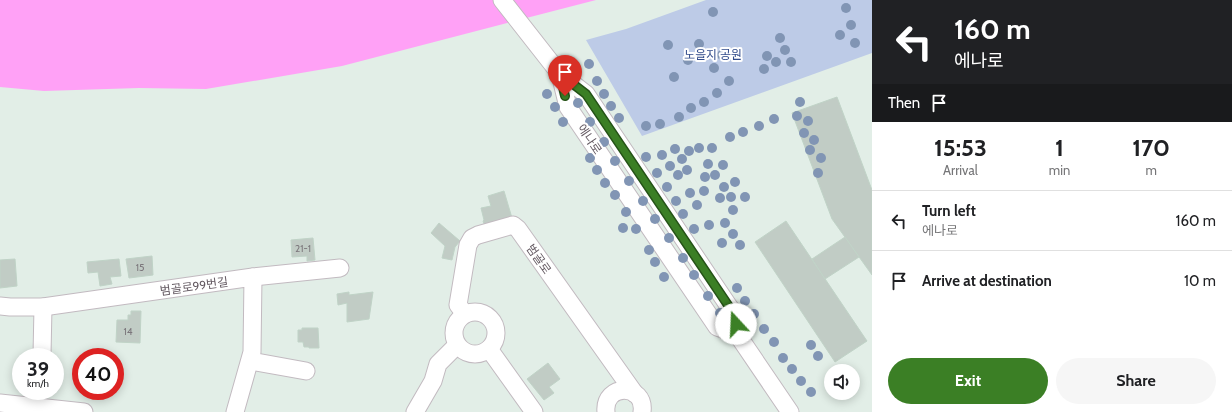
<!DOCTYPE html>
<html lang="en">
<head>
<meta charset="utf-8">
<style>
	body { margin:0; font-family:Cabin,"Noto Sans KR",sans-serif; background:#f6f6f6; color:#202124; height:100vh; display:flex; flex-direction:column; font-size:15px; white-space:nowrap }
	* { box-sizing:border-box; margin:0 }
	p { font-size:13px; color:#757577 }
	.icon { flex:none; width:22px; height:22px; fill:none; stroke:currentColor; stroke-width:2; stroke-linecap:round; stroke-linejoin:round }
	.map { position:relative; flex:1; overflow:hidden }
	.drawer { display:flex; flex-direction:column; background:#fff; width:360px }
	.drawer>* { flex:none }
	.guide { background:#202124; color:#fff; overflow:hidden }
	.buttons { position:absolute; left:824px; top:364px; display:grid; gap:8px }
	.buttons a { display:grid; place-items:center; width:36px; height:36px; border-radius:50%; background:#fff; box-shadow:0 2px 10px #0003; font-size:20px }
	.speed { position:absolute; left:12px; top:348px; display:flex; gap:8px; font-size:20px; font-weight:700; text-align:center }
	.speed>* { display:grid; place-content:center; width:52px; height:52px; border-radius:50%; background:#fff; box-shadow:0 2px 10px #0003; line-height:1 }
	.speed small { font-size:10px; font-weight:400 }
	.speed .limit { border:6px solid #d22; background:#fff; color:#111 }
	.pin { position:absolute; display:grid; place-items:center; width:34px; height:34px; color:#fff; margin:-41px -17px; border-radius:50% 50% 50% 0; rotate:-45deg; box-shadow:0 0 4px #0007 }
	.pin .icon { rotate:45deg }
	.me { position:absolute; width:44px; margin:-22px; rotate:340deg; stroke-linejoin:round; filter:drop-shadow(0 0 3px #0008) }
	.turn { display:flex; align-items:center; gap:14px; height:84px; padding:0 16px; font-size:18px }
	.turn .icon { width:52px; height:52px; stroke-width:2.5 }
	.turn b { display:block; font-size:28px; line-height:34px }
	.then { display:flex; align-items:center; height:38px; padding:0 16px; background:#0003; gap:8px; font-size:15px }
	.eta { display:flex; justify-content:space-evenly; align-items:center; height:68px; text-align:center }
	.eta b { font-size:24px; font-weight:700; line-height:28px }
	.button { display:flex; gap:8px; margin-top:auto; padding:8px 16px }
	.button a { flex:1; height:46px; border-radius:24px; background:#3b7f25; color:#fff; font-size:16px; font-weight:700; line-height:46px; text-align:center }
	.button a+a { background:#f6f6f6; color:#202124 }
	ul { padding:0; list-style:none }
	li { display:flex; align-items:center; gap:12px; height:60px; padding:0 16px; border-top:1px solid #e0e0e0 }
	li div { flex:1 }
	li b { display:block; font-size:15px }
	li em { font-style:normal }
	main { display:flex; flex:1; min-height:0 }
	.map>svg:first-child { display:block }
	.green { fill:#bdcbe7 }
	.water { fill:#ffa1f6 }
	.building { fill:#c1ccc5; stroke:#c0d3c7 }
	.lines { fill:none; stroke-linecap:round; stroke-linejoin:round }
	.minor-casing { stroke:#c2bac0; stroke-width:19 }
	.minor { stroke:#fff; stroke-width:17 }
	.tree { fill:#8195b4 }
	.route-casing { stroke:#265318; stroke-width:10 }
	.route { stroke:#3b7f25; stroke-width:7 }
	.labels { text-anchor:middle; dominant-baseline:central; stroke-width:4; stroke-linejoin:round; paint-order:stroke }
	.number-label { font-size:10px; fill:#7b767b }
	.park-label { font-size:12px; fill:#324c8b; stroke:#fff }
	.street-label { font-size:12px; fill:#645a62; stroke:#fff }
</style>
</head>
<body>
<main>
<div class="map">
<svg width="872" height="412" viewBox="0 0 872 412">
	<rect width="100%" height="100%" fill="#e2eee7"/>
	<!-- green -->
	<polygon class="green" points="706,0 872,0 872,53 642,136 586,40 626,29"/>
	<!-- water -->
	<polygon class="water" points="0,0 596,0 342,66 206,89 139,88 44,91 0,87"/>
	<!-- building -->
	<g class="building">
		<polygon points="837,97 872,190 872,275 832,219 792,113"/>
		<polygon points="504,191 512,218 485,226 483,221 484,220 481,208 491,206 488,196"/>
		<polygon points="786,221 867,341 835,362 755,242"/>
		<polygon points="439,223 460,241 455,247 452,260 442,258 445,246 431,233"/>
		<polygon points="845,237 859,257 825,279 812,259"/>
		<polygon points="313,238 315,260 307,261 307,256 292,257 291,240"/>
		<polygon points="152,256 153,275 129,278 126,259"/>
		<polygon points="15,259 17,286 0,288 0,260"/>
		<polygon points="119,259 121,276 110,277 112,284 100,286 98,272 88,273 87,262"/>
		<polygon points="349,292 349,295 373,292 369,319 347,322 347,303 338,305 337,294"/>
		<polygon points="131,311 141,311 140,343 116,342 117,320 128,320 128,315 131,315"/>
		<polygon points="302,328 318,328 319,348 309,348 309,347 304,347 303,342 298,342 298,330 302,330"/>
		<polygon points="548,363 560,379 549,387 554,393 544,400 527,379"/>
	</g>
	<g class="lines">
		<defs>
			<g id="minor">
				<polyline points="502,0 560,74 586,94 734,314 737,334 790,412"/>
				<polyline points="560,74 568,107 717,327 737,334"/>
				<polyline points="253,277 340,268"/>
				<polyline points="0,306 10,307 43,307 253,277 252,352 235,412"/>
				<circle cx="475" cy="333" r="21"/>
				<polyline points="465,314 458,305 468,245 472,238 478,235 513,225 518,229 635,394"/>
				<polyline points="489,349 534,412"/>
				<polyline points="42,355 43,307"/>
				<polyline points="250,361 306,371"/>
				<polyline points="0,403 84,412"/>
				<polyline points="415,412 433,381 438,364 457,345"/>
				<path d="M606,412c-3,-29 40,-29 36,0"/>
			</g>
		</defs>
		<!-- minor casing -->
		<use href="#minor" class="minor-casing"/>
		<!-- minor -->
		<use href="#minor" class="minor"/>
	</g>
	<!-- trees -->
	<g class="tree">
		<circle cx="846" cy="8" r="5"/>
		<circle cx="713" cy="12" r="5"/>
		<circle cx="851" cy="25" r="5"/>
		<circle cx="840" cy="35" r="5"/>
		<circle cx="780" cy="38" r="5"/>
		<circle cx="855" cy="43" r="5"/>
		<circle cx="699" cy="44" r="5"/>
		<circle cx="668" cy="45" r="5"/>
		<circle cx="785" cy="50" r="5"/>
		<circle cx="722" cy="55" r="5"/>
		<circle cx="767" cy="56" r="5"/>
		<circle cx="688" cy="60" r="5"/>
		<circle cx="776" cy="62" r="5"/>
		<circle cx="791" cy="62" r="5"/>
		<circle cx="589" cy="64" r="5"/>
		<circle cx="714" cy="68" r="5"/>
		<circle cx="764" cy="69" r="5"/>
		<circle cx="674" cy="77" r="5"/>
		<circle cx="597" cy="81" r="5"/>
		<circle cx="729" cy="81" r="5"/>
		<circle cx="717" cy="93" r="5"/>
		<circle cx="547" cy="94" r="5"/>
		<circle cx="604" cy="94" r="5"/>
		<circle cx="704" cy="102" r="5"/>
		<circle cx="800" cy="102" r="5"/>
		<circle cx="578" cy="103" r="5"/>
		<circle cx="611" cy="106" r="5"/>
		<circle cx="555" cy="107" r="5"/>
		<circle cx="691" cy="108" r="5"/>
		<circle cx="797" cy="116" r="5"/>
		<circle cx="679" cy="117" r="5"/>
		<circle cx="619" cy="118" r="5"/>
		<circle cx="774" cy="119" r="5"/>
		<circle cx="808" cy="121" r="5"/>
		<circle cx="563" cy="122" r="5"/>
		<circle cx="590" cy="122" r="5"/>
		<circle cx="660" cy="124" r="5"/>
		<circle cx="646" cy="126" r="5"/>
		<circle cx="759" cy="126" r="5"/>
		<circle cx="743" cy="132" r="5"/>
		<circle cx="804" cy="133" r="5"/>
		<circle cx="730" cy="137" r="5"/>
		<circle cx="814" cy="140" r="5"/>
		<circle cx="604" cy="142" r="5"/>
		<circle cx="699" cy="148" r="5"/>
		<circle cx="712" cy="148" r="5"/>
		<circle cx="675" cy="149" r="5"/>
		<circle cx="810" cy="150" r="5"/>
		<circle cx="689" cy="151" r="5"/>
		<circle cx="662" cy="155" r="5"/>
		<circle cx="646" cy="157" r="5"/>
		<circle cx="590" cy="158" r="5"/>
		<circle cx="821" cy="158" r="5"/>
		<circle cx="682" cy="159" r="5"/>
		<circle cx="615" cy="161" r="5"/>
		<circle cx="708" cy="164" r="5"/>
		<circle cx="723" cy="165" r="5"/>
		<circle cx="670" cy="166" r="5"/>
		<circle cx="597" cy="170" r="5"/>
		<circle cx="687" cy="170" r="5"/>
		<circle cx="657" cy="173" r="5"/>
		<circle cx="818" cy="173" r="5"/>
		<circle cx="678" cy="175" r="5"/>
		<circle cx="715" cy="175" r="5"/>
		<circle cx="705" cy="177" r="5"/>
		<circle cx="629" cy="181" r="5"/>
		<circle cx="735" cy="182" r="5"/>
		<circle cx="605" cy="183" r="5"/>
		<circle cx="667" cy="187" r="5"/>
		<circle cx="724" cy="187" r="5"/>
		<circle cx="704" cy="191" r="5"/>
		<circle cx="690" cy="193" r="5"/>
		<circle cx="615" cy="195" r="5"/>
		<circle cx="731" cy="197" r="5"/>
		<circle cx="745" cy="197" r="5"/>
		<circle cx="720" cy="198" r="5"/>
		<circle cx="643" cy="201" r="5"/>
		<circle cx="676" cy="201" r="5"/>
		<circle cx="697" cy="205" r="5"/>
		<circle cx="733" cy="210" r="5"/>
		<circle cx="626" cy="212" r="5"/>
		<circle cx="683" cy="214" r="5"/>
		<circle cx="655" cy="219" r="5"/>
		<circle cx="725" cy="223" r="5"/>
		<circle cx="709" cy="225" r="5"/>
		<circle cx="623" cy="228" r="5"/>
		<circle cx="636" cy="229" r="5"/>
		<circle cx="694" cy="229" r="5"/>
		<circle cx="733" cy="234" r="5"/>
		<circle cx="669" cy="238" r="5"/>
		<circle cx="722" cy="243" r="5"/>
		<circle cx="740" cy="245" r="5"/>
		<circle cx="649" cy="250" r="5"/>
		<circle cx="683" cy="258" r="5"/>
		<circle cx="655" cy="262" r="5"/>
		<circle cx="694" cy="275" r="5"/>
		<circle cx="664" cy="277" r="5"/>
		<circle cx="737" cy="288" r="5"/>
		<circle cx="708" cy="296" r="5"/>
		<circle cx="745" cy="301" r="5"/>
		<circle cx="720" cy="313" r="5"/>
		<circle cx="754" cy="314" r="5"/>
		<circle cx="764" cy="329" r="5"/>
		<circle cx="774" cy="342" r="5"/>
		<circle cx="811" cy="345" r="5"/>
		<circle cx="818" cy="356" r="5"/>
		<circle cx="783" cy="358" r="5"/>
		<circle cx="792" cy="369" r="5"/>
		<circle cx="801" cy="381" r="5"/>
		<circle cx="811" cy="392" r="5"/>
	</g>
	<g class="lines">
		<defs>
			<polyline id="route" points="565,96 560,74 586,94 734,314 736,324"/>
		</defs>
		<!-- route casing -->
		<use href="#route" class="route-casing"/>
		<!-- route -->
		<use href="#route" class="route"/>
	</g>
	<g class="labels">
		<!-- number labels -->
		<g class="number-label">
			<text x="303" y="248">21-1</text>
			<text x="140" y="267">15</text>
			<text x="128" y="331">14</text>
		</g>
		<!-- park labels -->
		<g class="park-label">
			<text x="713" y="54">노을지 공원</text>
		</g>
		<!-- street labels -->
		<g class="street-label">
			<text transform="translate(590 139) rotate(56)">에나로</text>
			<text transform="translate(539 259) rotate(55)">범골로</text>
			<text transform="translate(194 286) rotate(-8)">범골로99번길</text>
		</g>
	</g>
</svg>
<div class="buttons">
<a><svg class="icon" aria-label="sound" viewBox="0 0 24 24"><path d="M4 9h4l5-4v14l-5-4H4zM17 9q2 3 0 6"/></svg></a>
</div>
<div class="speed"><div>39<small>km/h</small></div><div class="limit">40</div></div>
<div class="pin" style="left:565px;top:96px;background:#d93025"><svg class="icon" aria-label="arrive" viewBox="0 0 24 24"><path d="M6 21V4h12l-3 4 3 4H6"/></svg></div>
<svg class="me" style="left:736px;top:324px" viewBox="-20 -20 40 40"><circle r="19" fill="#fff"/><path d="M0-13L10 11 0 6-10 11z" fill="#3b7f25"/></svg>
</div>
<section class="drawer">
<div class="guide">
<div class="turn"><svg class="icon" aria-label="left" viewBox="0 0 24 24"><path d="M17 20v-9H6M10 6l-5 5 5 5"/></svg><div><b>160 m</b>에나로</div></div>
<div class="then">Then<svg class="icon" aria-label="arrive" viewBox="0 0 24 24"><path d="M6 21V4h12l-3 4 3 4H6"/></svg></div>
</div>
<div class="eta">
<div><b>15:53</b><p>Arrival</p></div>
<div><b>1</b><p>min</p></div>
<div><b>170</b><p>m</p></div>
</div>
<ul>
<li><svg class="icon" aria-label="left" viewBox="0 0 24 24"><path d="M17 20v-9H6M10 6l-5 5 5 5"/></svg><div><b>Turn left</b><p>에나로</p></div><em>160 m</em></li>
<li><svg class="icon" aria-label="arrive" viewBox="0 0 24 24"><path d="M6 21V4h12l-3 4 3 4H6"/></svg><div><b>Arrive at destination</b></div><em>10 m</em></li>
</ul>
<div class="button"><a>Exit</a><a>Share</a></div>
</section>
</main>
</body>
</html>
